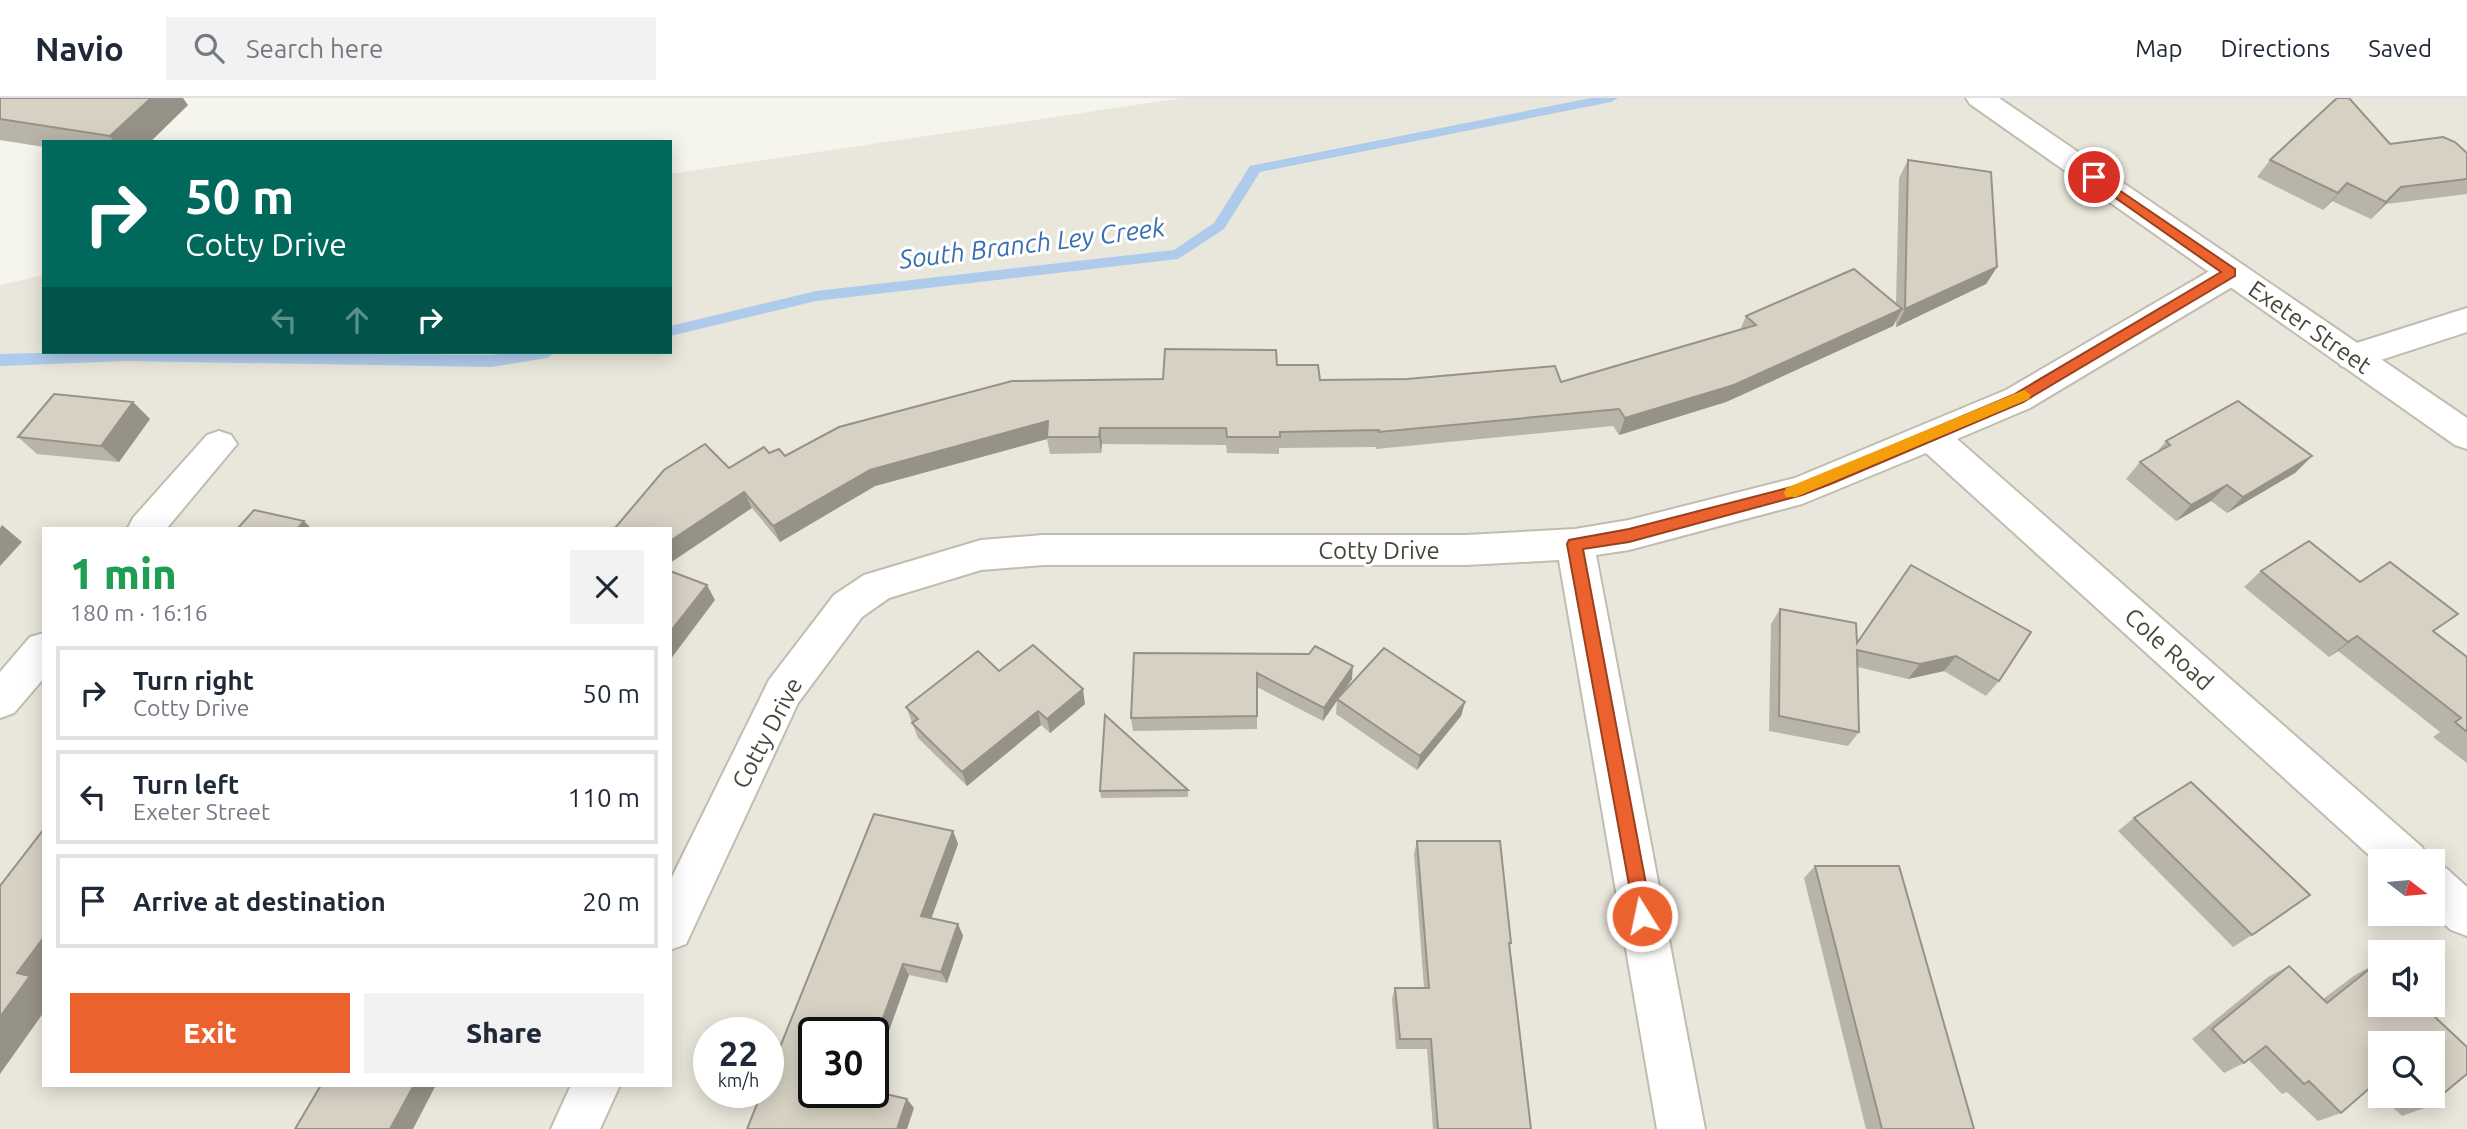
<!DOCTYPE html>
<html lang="en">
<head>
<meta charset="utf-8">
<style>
	body { margin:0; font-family:Ubuntu,sans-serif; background:#f2f2f3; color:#1f2937; height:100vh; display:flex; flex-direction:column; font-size:26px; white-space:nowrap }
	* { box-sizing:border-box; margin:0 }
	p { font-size:23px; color:#747a83 }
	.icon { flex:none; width:38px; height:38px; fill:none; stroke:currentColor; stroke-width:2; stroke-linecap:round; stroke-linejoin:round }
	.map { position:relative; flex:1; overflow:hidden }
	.drawer { position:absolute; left:42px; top:429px; width:630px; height:560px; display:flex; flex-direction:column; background:#fff; border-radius:0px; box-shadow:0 4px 18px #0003 }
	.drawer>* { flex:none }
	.hud { position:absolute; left:42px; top:42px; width:630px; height:214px; border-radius:0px; box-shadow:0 4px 18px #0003; background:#00695c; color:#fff; overflow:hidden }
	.needle { width:46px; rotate:106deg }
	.controls { position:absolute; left:2368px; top:751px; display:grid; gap:14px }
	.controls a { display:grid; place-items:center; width:77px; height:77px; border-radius:0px; background:#fff; box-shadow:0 4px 18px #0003; font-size:35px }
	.speed { position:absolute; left:693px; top:919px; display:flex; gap:14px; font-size:35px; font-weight:700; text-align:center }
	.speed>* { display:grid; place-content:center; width:91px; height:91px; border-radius:50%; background:#fff; box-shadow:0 4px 18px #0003; line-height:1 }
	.speed small { font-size:18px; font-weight:400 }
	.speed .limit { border:4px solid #111; border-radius:10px; background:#fff; color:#111 }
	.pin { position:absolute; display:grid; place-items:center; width:60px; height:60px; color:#fff; margin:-30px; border:4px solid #fff; border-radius:50%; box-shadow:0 2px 7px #0007 }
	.me { position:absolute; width:77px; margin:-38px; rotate:350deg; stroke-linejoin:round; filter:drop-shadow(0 0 5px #0008) }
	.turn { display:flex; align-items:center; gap:24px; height:147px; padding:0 28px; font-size:32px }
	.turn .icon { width:91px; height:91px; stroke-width:2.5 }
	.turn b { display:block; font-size:49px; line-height:60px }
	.lanes { display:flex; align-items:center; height:66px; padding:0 28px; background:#0003; justify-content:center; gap:35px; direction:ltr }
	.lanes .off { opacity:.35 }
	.round { display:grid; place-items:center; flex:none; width:74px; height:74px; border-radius:0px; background:#f2f2f3 }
	.head { display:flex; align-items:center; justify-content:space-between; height:119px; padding:0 28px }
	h1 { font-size:42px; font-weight:800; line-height:52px; color:#1e9e55 }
	.primary-button { display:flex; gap:14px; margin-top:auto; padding:14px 28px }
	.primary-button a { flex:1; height:80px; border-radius:0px; background:#eb622e; color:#fff; font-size:28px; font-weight:800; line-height:80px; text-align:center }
	.primary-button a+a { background:#f2f2f3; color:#1f2937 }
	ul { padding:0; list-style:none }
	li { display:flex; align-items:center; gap:21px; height:94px; margin:0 14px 10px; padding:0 14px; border:4px solid #e0e1e3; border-radius:0px }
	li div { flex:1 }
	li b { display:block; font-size:26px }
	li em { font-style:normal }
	header { display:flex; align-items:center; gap:42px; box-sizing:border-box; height:98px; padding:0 35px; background:#fff; border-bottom:2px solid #e0e1e3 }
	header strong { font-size:33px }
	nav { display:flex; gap:38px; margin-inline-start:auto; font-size:24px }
	.search { width:490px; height:63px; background:#f2f2f3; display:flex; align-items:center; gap:18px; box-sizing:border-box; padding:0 24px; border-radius:0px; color:#747a83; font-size:26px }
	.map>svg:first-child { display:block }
	.residential { fill:#e9e6db; fill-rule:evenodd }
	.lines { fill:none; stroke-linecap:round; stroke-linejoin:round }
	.stream { fill:#afcbec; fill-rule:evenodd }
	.minor-casing { stroke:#c0bdb0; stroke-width:4 }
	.tertiary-casing { stroke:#c0bdb0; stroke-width:4 }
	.minor { fill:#fff; fill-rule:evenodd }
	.tertiary { fill:#fff; fill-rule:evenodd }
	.wall { fill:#b8b4a8 }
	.shaded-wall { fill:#969288 }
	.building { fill:#d6d1c3; stroke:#969288; stroke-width:2 }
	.route { fill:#eb622e; stroke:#99401e; stroke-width:2 }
	.slow { fill:#f59e0b }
	.labels { text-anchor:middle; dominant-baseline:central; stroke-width:6; stroke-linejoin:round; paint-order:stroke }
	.street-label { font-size:24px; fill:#4a463a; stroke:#fff }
	.water-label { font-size:26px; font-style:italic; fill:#3a6faf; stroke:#fff }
</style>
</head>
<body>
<header>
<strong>Navio</strong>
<div class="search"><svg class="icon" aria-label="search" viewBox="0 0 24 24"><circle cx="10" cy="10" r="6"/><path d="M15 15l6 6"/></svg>Search here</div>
<nav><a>Map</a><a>Directions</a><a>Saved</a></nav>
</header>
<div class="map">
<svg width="2467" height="1031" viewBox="0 0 2467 1031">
	<rect width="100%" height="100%" fill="#f5f4ed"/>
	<!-- residential -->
	<path class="residential" d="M1183,0h1284v1031h-2467v-844l44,-10v77h626v-178zM44,430h626v557h-626zM2380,763h52v53h-52zM2380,854h52v52h-52zM709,934h59v60h-59zM814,934h59v60h-59zM2380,945h52v53h-52z"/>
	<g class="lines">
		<!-- stream -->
		<g class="stream">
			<polygon points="1591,0 1618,0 1611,4 1260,74 1224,131 1178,161 816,203 670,238 670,228 816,193 1174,152 1214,125 1250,68"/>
			<polygon points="68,254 491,257 514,254 555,254 547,260 491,269 125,263 0,268 0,256"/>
		</g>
		<defs>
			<g id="minor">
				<polygon points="2231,164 2242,167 2247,175 2242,183 2030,310 1957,341 2422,749 2429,763 2380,763 2380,767 1926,355 1802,406 1629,452 1596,457 1705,1031 1657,1031 1559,462 1466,467 1043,467 981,472 889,500 862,519 798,605 686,846 670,852 670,783 769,582 834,497 864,477 981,442 1043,437 1466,437 1575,431 1629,422 1795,380 2006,292 2220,167"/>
				<polygon points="2467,210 2467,234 2353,271 2341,268 2336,259 2341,250"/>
				<polygon points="219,333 231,337 237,346 167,430 128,430 133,420 207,337"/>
				<polygon points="44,535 44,580 14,615 0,620 0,574 30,539"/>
				<polygon points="2432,766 2447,771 2467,789 2467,838 2451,832 2432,815"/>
				<polygon points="571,987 620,987 600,1031 551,1031"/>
			</g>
			<polygon id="tertiary" points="1966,0 1999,0 2467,320 2467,351 2455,347 1970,6"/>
		</defs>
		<!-- minor casing -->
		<use href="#minor" class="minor-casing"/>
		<!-- tertiary casing -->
		<use href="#tertiary" class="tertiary-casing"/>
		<!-- minor -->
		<use href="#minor" class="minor"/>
		<!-- tertiary -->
		<use href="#tertiary" class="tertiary"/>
	</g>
	<!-- wall -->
	<g class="wall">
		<polygon points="0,0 188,7 150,44 44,44 44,49 0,42"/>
		<polygon points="2390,46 2467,55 2467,96 2386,106 2371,121 2332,103 2323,112 2257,79 2270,62"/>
		<polygon points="1908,62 1997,169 1986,186 1896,229 1896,223 1893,228 1726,304 1619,337 1613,328 1376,351 1376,349 1279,350 1279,356 1227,355 1226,347 1102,346 1101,355 1050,356 1047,341 875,388 780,444 752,410 729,370 769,355 785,358 1163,281 1277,267 1320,282 1561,284 1740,232 1746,218 1896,206 1899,80"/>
		<polygon points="133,304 150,321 119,364 37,356 18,339"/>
		<polygon points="2166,343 2312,358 2295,375 2227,415 2211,403 2176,423 2126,381 2140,364 2156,355"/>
		<polygon points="1911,467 1999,583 1986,598 1944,573 1908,581 1858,569 1859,634 1848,648 1769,633 1771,526 1780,511 1857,545"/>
		<polygon points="2261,473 2360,484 2434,534 2467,559 2467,665 2433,639 2440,634 2338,553 2329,559 2244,489"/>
		<polygon points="1134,555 1352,581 1323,623 1257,589 1257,631 1133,633 1131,620"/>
		<polygon points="999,573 1085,606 1050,635 1041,627 967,688 918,640 906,609"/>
		<polygon points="1337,601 1465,604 1461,618 1417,672 1336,616"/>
		<polygon points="1188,692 1188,699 1101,700 1100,693"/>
		<polygon points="2134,720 2252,837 2233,849 2118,733"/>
		<polygon points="953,733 958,746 931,820 958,826 963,838 947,885 909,877 873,977 873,934 814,994 914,1010 759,1003 753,1002 745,994 768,994 780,949"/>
		<polygon points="1417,743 1511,845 1509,850 1531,1031 1433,1031 1427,951 1396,951 1392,901 1395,890 1424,890 1414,756"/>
		<polygon points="1815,768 1974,1031 1866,1031 1804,780"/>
		<polygon points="2377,865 2380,868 2380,906 2421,906 2467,949 2467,976 2427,1009 2402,1018 2381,998 2432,998 2432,945 2380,945 2380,996 2372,988 2341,1015 2318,1023 2287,994 2282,996 2249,962 2244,965 2224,975 2192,941 2268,879 2289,868 2323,901 2355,877"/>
	</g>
	<!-- shaded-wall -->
	<g class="shaded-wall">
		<polygon points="151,0 183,0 188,7 150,44 114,44 110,38"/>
		<polygon points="2347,85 2332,103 2323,112 2338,95"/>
		<polygon points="2401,89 2386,106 2371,121 2386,104"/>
		<polygon points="1997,169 1986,186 1896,229 1905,211"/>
		<polygon points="1902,211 1893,228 1726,304 1619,337 1625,320"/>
		<polygon points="133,304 150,321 119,364 101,348"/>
		<polygon points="1048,323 1047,341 875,388 780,444 773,428 870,372"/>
		<polygon points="1100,330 1102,346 1101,355 1099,339"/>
		<polygon points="2312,358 2295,375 2227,415 2243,399"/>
		<polygon points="2227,387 2211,403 2176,423 2191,407"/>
		<polygon points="744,394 752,410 670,465 670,443"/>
		<polygon points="304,423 311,430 298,430"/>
		<polygon points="2,427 22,444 0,468 0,430"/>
		<polygon points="707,487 715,502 670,562 670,534"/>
		<polygon points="2357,538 2338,553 2329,559 2348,544"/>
		<polygon points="1956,558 1944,573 1908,581 1920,566"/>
		<polygon points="1353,568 1352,581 1323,623 1324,610"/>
		<polygon points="1083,591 1085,606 1050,635 1047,621"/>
		<polygon points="1465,604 1461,618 1417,672 1420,658"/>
		<polygon points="1038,613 1041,627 967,688 962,674"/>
		<polygon points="953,733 958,746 928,830 921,818"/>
		<polygon points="958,826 963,838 947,885 941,874"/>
		<polygon points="44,839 44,914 0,976 0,919 17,875"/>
		<polygon points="903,866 909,877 873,977 873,947"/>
		<polygon points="414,987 436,987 413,1031 390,1031"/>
		<polygon points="907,1001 914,1010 907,1031 897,1031"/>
	</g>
	<!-- building -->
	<g class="building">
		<polygon points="0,0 151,0 110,38 0,21"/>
		<polygon points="2337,0 2349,0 2390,46 2443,39 2455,44 2467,55 2467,81 2401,89 2386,104 2347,85 2338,95 2270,62"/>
		<polygon points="1908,62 1991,74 1997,169 1905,211"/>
		<polygon points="1854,171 1902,211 1734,287 1625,320 1619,311 1379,334 1379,332 1280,334 1280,339 1227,339 1226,330 1100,330 1099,339 1047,339 1048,323 870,372 773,428 744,394 670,443 670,430 615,430 664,372 705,346 729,370 764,349 769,355 779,351 785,358 839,329 1012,283 1163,281 1165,251 1276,252 1277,267 1318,267 1320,282 1407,281 1555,268 1561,284 1756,227 1746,218"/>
		<polygon points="54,296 133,304 101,348 18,339"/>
		<polygon points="2238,303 2312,358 2243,399 2227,387 2191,407 2140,364 2170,347 2166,343"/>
		<polygon points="254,412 304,423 298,430 238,430"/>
		<polygon points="2309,443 2360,484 2390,464 2458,516 2433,533 2467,559 2467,634 2455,624 2461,620 2357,538 2348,544 2261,473"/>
		<polygon points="1911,467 2031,534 1999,583 1956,558 1920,566 1857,552 1859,634 1779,618 1780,511 1856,525 1857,545"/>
		<polygon points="670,473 707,487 670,534"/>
		<polygon points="1033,547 1083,591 1047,621 1038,613 962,674 912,625 918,621 906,609 978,553 999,573"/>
		<polygon points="1315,548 1353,568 1324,610 1257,575 1257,618 1131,620 1134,555 1309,556"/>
		<polygon points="1384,550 1465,604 1420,658 1337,601"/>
		<polygon points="1105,617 1188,692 1100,693"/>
		<polygon points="2191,684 2310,797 2252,837 2134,720"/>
		<polygon points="874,716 953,733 921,818 958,826 941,874 903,866 873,947 873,934 814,934 814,994 873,994 873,993 907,1001 897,1031 747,1031 761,996 751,994 768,994 768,946 780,949"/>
		<polygon points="44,731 44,839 17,875 30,878 0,919 0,788"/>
		<polygon points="1417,743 1500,743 1511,845 1509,845 1531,1031 1438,1031 1431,941 1400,941 1395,890 1429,890"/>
		<polygon points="1815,768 1899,768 1974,1031 1882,1031"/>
		<polygon points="2377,865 2380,868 2380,906 2421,906 2467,949 2467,976 2427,1009 2415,998 2432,998 2432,945 2380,945 2380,981 2341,1015 2309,983 2304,986 2266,948 2244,965 2212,931 2289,868 2327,905"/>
		<polygon points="321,987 414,987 390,1031 295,1031"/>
	</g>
	<!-- route -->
	<polygon class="route" points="2094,75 2235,171 2235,178 2023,304 1833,385 1802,397 1629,444 1583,451 1652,818 1649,825 1642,827 1636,825 1567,446 1569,442 1629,431 1799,387 1823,377 2013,297 2221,174 2090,82 2090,77"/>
	<!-- slow -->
	<polygon class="slow" points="2024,292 2031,297 2029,301 1796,399 1786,399 1784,395 1786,390"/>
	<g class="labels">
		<!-- street labels -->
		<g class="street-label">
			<text transform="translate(2310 229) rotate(35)">Exeter Street</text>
			<text x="1379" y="452">Cotty Drive</text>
			<text transform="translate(2169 551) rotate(42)">Cole Road</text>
			<text transform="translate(767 635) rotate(-62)">Cotty Drive</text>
		</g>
		<!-- water labels -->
		<g class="water-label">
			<text transform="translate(1032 145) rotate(-7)">South Branch Ley Creek</text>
		</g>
	</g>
</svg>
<div class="controls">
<a><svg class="needle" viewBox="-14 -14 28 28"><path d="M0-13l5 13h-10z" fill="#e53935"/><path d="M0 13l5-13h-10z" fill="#747a83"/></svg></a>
<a><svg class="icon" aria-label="sound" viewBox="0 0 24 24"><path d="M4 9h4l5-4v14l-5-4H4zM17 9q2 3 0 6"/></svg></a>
<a><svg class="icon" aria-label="search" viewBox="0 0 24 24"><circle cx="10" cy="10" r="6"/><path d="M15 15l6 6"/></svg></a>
</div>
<div class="speed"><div>22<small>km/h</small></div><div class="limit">30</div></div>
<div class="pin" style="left:2094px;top:79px;background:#d93025"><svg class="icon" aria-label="arrive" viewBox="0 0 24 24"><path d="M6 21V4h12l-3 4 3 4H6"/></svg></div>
<svg class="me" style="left:1642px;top:818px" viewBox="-20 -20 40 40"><circle r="17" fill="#eb622e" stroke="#fff" stroke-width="3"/><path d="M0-11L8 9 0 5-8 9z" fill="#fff"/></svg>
<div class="hud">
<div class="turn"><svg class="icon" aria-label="right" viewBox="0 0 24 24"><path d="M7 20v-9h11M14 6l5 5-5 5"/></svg><div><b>50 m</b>Cotty Drive</div></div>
<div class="lanes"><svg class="icon off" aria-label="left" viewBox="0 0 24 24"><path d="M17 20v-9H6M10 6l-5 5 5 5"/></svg><svg class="icon off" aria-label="ahead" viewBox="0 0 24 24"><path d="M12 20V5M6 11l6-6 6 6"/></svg><svg class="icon" aria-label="right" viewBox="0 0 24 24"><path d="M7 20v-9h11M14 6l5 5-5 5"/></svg></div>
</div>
<section class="drawer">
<div class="head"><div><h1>1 min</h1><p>180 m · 16:16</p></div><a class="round"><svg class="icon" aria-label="close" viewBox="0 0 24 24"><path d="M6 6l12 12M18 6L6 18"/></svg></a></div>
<ul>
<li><svg class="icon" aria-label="right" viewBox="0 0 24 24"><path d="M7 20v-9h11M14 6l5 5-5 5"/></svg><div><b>Turn right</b><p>Cotty Drive</p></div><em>50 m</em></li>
<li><svg class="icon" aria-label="left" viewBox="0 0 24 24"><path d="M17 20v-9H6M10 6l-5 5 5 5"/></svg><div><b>Turn left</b><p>Exeter Street</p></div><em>110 m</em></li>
<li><svg class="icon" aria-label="arrive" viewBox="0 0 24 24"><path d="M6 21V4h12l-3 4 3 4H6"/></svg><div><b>Arrive at destination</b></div><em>20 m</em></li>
</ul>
<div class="primary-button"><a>Exit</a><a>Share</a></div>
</section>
</div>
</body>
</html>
